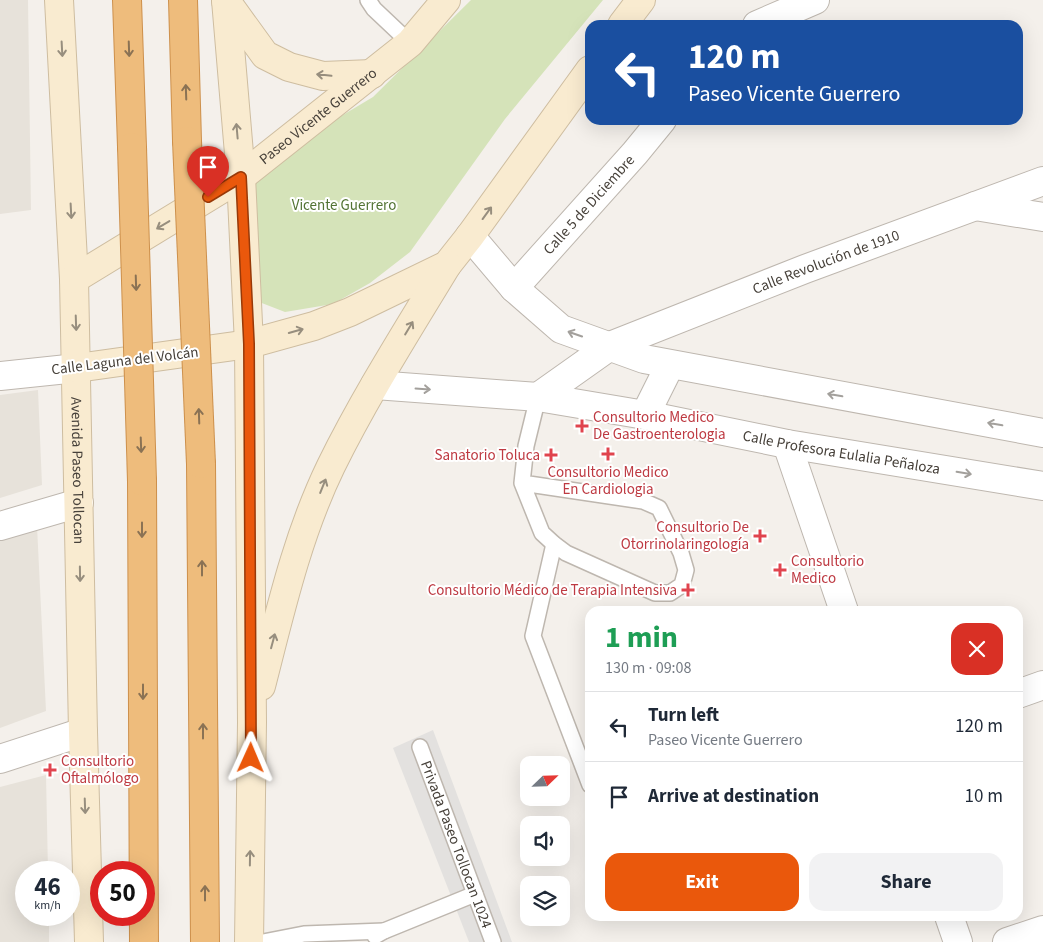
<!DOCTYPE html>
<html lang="en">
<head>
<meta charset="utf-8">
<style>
	body { margin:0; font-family:"Source Sans 3",sans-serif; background:#f2f2f3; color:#1f2937; height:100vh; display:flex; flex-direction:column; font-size:19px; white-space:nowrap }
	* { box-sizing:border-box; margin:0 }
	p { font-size:16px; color:#747a83 }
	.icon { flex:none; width:28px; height:28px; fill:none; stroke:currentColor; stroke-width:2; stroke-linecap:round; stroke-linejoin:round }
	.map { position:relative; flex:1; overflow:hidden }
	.panel { position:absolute; left:585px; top:606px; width:438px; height:315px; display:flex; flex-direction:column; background:#fff; border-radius:15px; box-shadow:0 5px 20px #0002 }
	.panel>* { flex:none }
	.banner { position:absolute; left:585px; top:20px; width:438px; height:105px; border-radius:15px; box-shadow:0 5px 20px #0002; background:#1a4fa0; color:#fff; overflow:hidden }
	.needle { width:32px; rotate:67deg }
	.buttons { position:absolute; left:520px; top:756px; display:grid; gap:10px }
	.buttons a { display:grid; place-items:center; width:50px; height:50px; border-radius:10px; background:#fff; box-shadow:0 5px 20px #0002; font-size:25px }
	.speed { position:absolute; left:15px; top:861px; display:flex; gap:10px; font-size:25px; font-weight:700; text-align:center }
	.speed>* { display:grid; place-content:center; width:65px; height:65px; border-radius:50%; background:#fff; box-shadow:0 5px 20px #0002; line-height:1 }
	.speed small { font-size:12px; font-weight:400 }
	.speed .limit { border:8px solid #d22; background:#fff; color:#111 }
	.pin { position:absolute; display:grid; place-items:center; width:42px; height:42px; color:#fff; margin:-51px -21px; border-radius:50% 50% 50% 0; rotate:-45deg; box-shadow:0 0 5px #0007 }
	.pin .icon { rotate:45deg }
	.me { position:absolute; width:55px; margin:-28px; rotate:1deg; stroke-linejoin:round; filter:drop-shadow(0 0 4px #0008) }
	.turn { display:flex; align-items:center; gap:18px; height:105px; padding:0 20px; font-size:22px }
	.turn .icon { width:65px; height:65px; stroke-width:2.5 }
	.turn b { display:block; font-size:35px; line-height:42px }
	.round { display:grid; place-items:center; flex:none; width:52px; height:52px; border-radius:15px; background:#f2f2f3 }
	.overview { display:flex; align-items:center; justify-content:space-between; height:85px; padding:0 20px }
	h1 { font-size:30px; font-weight:700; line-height:38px; color:#1e9e55 }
	.primary-button { display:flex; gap:10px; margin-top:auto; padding:10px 20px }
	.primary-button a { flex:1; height:58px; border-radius:15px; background:#ea580c; color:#fff; font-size:20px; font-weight:700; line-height:58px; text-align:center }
	.primary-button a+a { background:#f2f2f3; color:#1f2937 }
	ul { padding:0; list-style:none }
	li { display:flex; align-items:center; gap:15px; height:70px; padding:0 20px; border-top:1px solid #e0e1e3 }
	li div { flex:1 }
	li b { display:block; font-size:19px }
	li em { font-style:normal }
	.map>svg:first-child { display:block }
	.residential { fill:#e7e2da }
	.green { fill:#d5e3b9 }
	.parking { fill:#e3e1df }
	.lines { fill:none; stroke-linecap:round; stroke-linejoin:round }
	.lane-casing { stroke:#beb7af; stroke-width:18 }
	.street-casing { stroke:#beb7af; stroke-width:30 }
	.secondary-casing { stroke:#cebda0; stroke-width:30 }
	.highway-casing { stroke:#cd904c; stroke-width:30 }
	.lane { stroke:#fff; stroke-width:15 }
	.street { stroke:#fff; stroke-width:28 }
	.secondary { stroke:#f9ebd0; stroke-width:28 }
	.highway { stroke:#eebc7c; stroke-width:28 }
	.highway-bridge-casing { stroke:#cd904c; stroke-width:30; stroke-linecap:butt }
	.highway-bridge { stroke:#eebc7c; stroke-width:28 }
	.oneway { stroke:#978e7e }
	.oneway2 { stroke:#8a7254 }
	.oneway3 { stroke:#a3a09c }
	.route-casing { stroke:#983908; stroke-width:12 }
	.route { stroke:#ea580c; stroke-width:9 }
	.health-dot { fill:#e0444e; stroke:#fff; stroke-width:2 }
	.labels { text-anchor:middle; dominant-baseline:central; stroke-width:4; stroke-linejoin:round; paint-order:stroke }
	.street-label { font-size:15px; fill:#47413a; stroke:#fff }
	.park-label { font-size:15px; fill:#527333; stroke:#fff }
	.health-label { font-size:15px; fill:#be3a42; stroke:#fff; text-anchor:start }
</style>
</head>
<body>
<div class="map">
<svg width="1043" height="942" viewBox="0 0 1043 942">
	<rect width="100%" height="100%" fill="#f4f0eb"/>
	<!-- residential -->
	<g class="residential">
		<polygon points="0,0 28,0 31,210 0,214"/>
		<polygon points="38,390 42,485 0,498 0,395"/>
		<polygon points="37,526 46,711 0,728 0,538"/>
		<polygon points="46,775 48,872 26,872 26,915 49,915 49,942 0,942 0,787"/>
	</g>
	<!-- green -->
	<polygon class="green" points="471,0 603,0 505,119 410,252 370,283 333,304 285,312 254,300 252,184 296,143 373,97"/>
	<!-- parking -->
	<polygon class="parking" points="433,730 512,942 469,942 393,748"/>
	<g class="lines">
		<defs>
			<g id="lane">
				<polyline points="368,0 374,9 410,43"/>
				<polyline points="522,483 643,501 659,508 681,553 686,570 682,585 670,593 655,593 566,553 554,544 542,533 522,483 526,446 538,397"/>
				<polyline points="554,544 533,636 590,785"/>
				<path id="s1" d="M420,747l73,195"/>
				<polyline points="375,936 384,931 475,894"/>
				<polyline points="263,942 304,934 384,931"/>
			</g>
			<g id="street">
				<polyline points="757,25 815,0"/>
				<polyline points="975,206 1043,217"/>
				<polyline points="470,236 514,288 561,329 644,359 1043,433"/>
				<path id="s2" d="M514,288l121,-135 27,-33"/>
				<polyline points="0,376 77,368"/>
				<path id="s3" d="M375,385l163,12 107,18 142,29 256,42"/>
				<path id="s4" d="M538,397l72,-51 195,-77 238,-88"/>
				<polyline points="645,415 670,365"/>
				<polyline points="787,444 844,611"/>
				<polyline points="0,526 79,503"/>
				<polyline points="1018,694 1043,685"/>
				<polyline points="0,759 83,732"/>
				<polyline points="949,916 958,942"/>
				<polyline points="1007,942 1043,930"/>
			</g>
			<g id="secondary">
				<path id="s5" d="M59,0l15,279 9,453 6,210"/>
				<polyline points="226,0 241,177 249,344 252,722 249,942"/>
				<polyline points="226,1 265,55 289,67 323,76 372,74"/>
				<polyline points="622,25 641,0"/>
				<path id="s6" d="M74,279l167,-102 169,-134 36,-43"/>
				<polyline points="77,368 249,344 314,326 350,312 447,265 470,236 590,70"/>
				<path d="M261,686c19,-74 36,-150 70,-220 34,-69 76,-135 116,-201"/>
			</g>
			<g id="highway">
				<polyline points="127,0 132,147"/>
				<polyline points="183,0 187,141"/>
				<polyline points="201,464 205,942"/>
				<polyline points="142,481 144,942"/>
			</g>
		</defs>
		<!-- lane casing -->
		<use href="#lane" class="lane-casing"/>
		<!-- street casing -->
		<use href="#street" class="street-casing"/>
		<!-- secondary casing -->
		<use href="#secondary" class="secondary-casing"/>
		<!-- highway casing -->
		<use href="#highway" class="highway-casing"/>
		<!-- lane -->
		<use href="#lane" class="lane"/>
		<!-- street -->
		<use href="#street" class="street"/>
		<!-- secondary -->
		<use href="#secondary" class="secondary"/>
		<!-- highway -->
		<use href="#highway" class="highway"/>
		<defs>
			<g id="highway-bridge">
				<polyline points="187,141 201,464"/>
				<polyline points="132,147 142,481"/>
			</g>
		</defs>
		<!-- highway-bridge casing -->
		<use href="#highway-bridge" class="highway-bridge-casing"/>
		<!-- highway-bridge -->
		<use href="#highway-bridge" class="highway-bridge"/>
	</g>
	<!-- one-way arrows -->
	<defs><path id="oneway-shaft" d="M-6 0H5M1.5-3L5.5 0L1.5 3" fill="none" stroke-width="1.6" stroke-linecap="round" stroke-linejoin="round" transform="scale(1.25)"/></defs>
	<g class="oneway">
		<use href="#oneway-shaft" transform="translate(62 49) rotate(87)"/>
		<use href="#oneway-shaft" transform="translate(324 75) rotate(-174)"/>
		<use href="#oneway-shaft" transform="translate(237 131) rotate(-95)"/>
		<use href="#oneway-shaft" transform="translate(71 211) rotate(87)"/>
		<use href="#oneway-shaft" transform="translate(487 213) rotate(-54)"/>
		<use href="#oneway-shaft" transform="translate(163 225) rotate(149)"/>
		<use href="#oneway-shaft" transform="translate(76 323) rotate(88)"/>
		<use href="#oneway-shaft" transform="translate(409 328) rotate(-59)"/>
		<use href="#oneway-shaft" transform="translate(296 331) rotate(-16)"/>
		<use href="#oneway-shaft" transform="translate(323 486) rotate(-68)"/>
		<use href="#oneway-shaft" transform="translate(80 574) rotate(89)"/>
		<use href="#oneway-shaft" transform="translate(273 641) rotate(-75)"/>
		<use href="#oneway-shaft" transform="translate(85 806) rotate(88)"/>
		<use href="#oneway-shaft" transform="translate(250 858) rotate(-89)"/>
	</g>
	<g class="oneway2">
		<use href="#oneway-shaft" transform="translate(129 49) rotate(88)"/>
		<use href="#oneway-shaft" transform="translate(186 92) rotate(-92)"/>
		<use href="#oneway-shaft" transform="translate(136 283) rotate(88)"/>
		<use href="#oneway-shaft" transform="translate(199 416) rotate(-92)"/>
		<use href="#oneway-shaft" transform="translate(141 445) rotate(88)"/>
		<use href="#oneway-shaft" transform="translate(142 530) rotate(90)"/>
		<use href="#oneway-shaft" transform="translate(202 568) rotate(-90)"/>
		<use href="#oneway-shaft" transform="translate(143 692) rotate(90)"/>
		<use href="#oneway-shaft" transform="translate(203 731) rotate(-90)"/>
		<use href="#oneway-shaft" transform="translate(205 893) rotate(-90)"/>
	</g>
	<g class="oneway3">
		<use href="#oneway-shaft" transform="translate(575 334) rotate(-161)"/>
		<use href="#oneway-shaft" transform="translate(423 389) rotate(4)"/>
		<use href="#oneway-shaft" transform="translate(835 395) rotate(-170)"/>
		<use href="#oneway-shaft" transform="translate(995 424) rotate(-170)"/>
		<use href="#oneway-shaft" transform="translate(964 473) rotate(9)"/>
	</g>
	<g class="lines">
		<defs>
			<polyline id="route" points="208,197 241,177 249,344 251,758"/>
		</defs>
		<!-- route casing -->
		<use href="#route" class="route-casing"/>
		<!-- route -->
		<use href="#route" class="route"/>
	</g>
	<!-- markers -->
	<g class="health-dot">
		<path d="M579.5 418.5h5v5h5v5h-5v5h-5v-5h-5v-5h5z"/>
		<path d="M605.5 446.5h5v5h5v5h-5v5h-5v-5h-5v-5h5z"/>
		<path d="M548.5 447.5h5v5h5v5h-5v5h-5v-5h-5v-5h5z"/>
		<path d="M757.5 528.5h5v5h5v5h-5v5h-5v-5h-5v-5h5z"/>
		<path d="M777.5 562.5h5v5h5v5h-5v5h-5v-5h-5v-5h5z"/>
		<path d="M685.5 582.5h5v5h5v5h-5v5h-5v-5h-5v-5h5z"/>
		<path d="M47.5 762.5h5v5h5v5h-5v5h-5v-5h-5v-5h5z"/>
	</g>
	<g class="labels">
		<!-- street labels -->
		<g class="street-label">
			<text stroke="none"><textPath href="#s6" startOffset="294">Paseo Vicente Guerrero</textPath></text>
			<text stroke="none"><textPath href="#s2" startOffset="112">Calle 5 de Diciembre</textPath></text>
			<text stroke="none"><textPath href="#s4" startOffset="320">Calle Revolución de 1910</textPath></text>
			<text transform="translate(125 361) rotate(-7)">Calle Laguna del Volcán</text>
			<text stroke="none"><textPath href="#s3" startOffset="472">Calle Profesora Eulalia Peñaloza</textPath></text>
			<text stroke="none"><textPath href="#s5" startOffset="471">Avenida Paseo Tollocan</textPath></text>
			<text stroke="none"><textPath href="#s1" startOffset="104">Privada Paseo Tollocan 1024</textPath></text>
		</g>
		<!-- park labels -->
		<g class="park-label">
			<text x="344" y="205">Vicente Guerrero</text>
		</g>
		<!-- health labels -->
		<g class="health-label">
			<text x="593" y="417">Consultorio Medico<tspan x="593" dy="17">De Gastroenterologia</tspan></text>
			<text x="540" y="455" text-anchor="end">Sanatorio Toluca</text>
			<text x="608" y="472" text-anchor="middle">Consultorio Medico<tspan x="608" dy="17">En Cardiologia</tspan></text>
			<text x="749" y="527" text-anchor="end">Consultorio De<tspan x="749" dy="17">Otorrinolaringología</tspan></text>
			<text x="791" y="561">Consultorio<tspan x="791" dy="17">Medico</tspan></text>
			<text x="677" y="590" text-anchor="end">Consultorio Médico de Terapia Intensiva</text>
			<text x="61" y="761">Consultorio<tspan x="61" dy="17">Oftalmólogo</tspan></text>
		</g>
	</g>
</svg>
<div class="buttons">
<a><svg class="needle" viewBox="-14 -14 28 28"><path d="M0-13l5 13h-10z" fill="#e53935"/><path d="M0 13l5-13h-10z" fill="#747a83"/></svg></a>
<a><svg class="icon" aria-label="sound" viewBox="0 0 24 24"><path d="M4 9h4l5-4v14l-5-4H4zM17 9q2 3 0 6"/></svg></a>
<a><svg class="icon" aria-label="layers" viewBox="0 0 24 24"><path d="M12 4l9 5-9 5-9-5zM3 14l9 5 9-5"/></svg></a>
</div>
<div class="speed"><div>46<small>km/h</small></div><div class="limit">50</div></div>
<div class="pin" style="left:208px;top:197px;background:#d93025"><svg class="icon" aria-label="arrive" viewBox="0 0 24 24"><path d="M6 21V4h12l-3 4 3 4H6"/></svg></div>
<svg class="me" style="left:251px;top:758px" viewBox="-20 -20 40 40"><path d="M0-17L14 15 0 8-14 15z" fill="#ea580c" stroke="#fff" stroke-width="4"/></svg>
<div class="banner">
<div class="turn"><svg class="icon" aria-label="left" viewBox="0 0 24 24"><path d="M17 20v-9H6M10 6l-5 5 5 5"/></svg><div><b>120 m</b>Paseo Vicente Guerrero</div></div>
</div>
<section class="panel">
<div class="overview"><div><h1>1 min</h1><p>130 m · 09:08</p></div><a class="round" style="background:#d93025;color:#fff"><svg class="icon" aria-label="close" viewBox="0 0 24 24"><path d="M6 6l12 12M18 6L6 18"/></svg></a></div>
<ul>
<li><svg class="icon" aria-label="left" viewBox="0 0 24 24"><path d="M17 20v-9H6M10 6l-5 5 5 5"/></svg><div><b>Turn left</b><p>Paseo Vicente Guerrero</p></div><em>120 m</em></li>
<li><svg class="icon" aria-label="arrive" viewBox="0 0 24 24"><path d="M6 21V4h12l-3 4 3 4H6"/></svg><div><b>Arrive at destination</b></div><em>10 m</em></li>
</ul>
<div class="primary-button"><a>Exit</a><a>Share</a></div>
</section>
</div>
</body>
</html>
